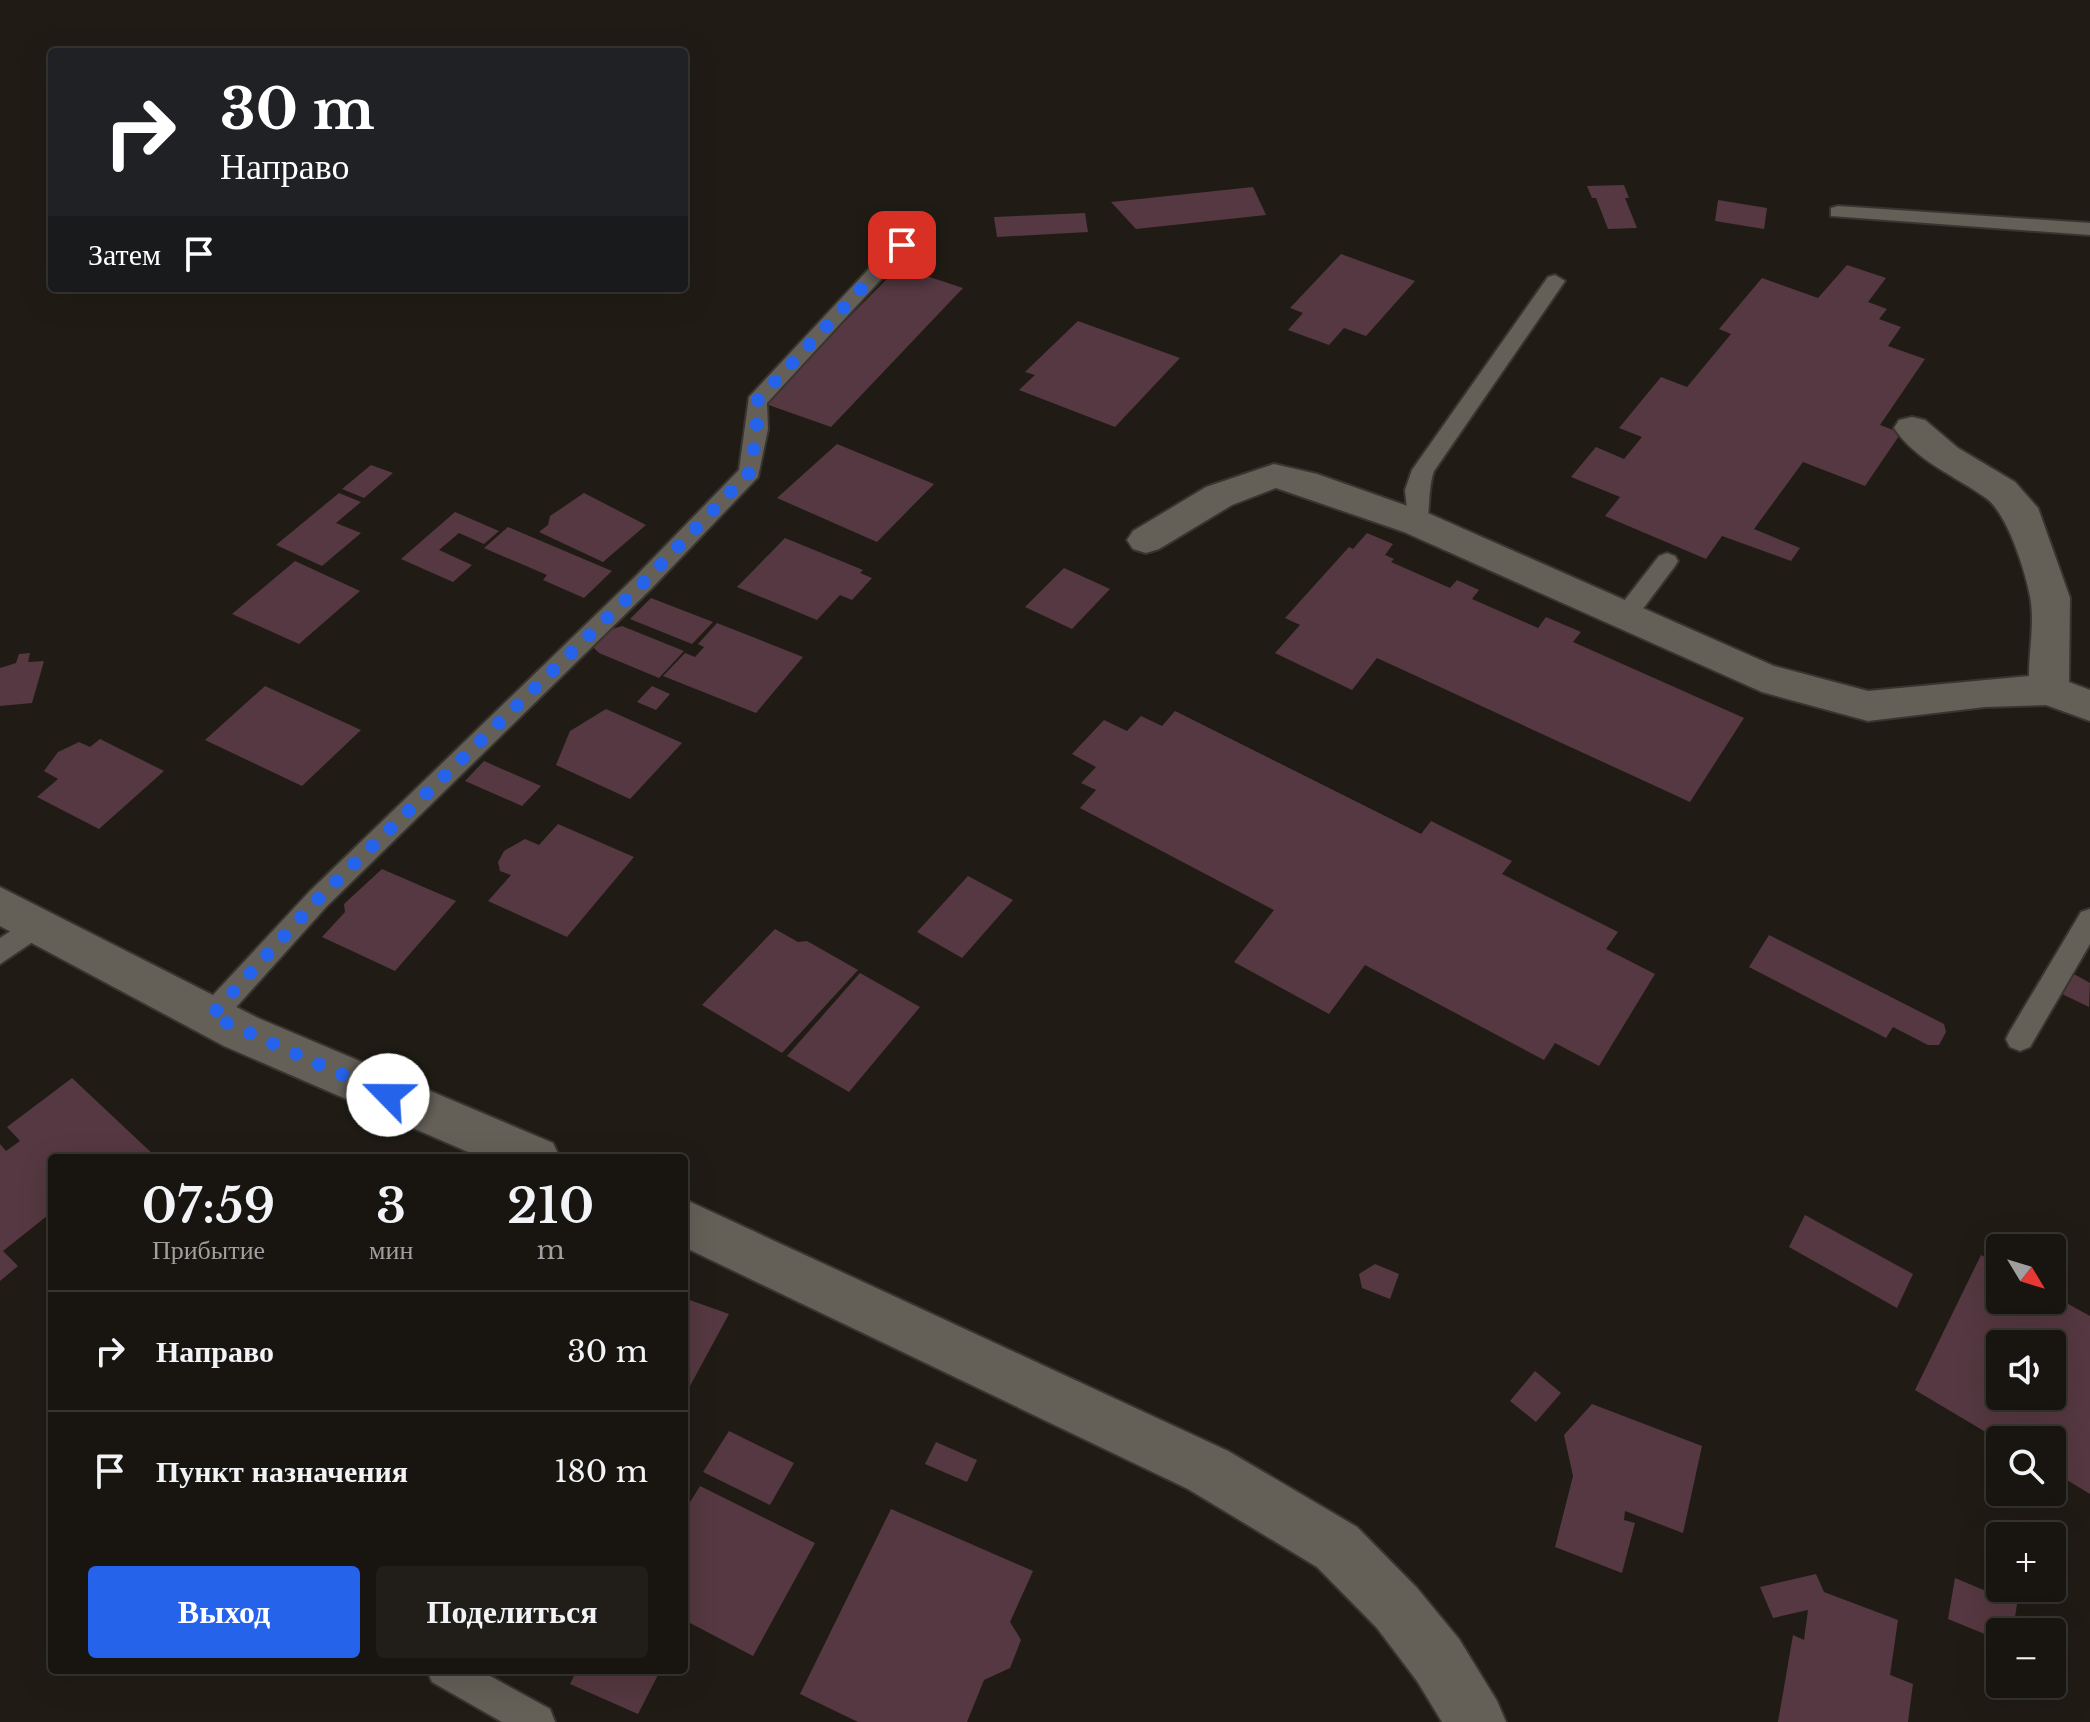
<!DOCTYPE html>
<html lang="ru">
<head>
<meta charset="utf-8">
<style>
	body { margin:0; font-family:"Libre Baskerville",serif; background:#211e19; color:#f1f3f6; height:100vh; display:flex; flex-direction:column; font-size:30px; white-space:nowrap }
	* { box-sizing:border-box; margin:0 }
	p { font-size:26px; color:#9f9f9f }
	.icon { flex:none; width:44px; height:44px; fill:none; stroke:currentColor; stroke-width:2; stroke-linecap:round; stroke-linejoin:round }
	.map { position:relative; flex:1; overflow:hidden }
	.drawer { position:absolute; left:48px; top:1154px; width:640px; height:520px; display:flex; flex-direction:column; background:#181510; border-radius:8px; box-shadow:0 8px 32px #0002,0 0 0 2px #363430 }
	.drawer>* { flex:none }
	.guide { position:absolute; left:48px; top:48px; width:640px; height:244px; border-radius:8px; box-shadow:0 8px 32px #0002,0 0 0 2px #363430; background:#202124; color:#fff; overflow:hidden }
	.needle { width:52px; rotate:128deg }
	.tools { position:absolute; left:1986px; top:1234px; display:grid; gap:16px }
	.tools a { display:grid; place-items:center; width:80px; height:80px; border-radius:8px; background:#181510; box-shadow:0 8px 32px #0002,0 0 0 2px #363430; font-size:40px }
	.pin { position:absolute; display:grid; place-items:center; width:68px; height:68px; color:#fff; margin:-34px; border-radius:16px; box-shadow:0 4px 12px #0006 }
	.me { position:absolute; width:88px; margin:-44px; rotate:293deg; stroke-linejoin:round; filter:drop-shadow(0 0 6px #0008) }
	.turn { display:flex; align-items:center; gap:28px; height:168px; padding:0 40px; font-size:36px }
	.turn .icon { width:104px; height:104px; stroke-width:2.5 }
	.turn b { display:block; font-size:56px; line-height:68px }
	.then { display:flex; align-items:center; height:76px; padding:0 40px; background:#0003; gap:16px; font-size:30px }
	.eta { display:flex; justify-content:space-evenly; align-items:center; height:136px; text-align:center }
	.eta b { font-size:48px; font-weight:600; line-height:56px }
	.primary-button { display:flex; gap:16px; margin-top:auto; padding:16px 40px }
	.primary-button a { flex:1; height:92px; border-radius:8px; background:#2563eb; color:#fff; font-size:32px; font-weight:600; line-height:92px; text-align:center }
	.primary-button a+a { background:#211e19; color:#f1f3f6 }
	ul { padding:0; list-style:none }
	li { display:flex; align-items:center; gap:24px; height:120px; padding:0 40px; border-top:2px solid #363430 }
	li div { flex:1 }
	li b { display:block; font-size:30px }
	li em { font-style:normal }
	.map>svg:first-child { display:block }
	.building { fill:#553841; fill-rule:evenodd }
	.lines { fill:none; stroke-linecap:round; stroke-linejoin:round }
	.lane-casing { stroke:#383531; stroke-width:4 }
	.street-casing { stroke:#383531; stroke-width:4 }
	.lane { fill:#645f57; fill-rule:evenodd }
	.street { fill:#645f57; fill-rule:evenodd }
	.route { stroke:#2563eb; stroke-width:14; stroke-dasharray:0 25.2 }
</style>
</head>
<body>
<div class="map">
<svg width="2090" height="1722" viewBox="0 0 2090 1722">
	<rect width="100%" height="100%" fill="#201c15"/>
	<!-- building -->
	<g class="building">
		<polygon points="1624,185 1629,198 1625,198 1637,228 1608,229 1596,198 1592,198 1587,186"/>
		<polygon points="1253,187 1266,215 1136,229 1111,202"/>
		<polygon points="1718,200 1767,208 1764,229 1715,221"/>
		<polygon points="1085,213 1088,232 997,237 994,217"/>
		<polygon points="1341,254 1415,281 1366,336 1344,328 1329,345 1288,330 1303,313 1290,308"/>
		<polygon points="1847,265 1886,278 1868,302 1887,309 1879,319 1901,327 1888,346 1925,359 1880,425 1901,433 1865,486 1803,462 1754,529 1800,548 1791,561 1722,536 1706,559 1605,516 1620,497 1571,477 1596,447 1624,459 1642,437 1619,428 1661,377 1687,387 1731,334 1719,329 1762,278 1818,298"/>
		<polygon points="899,267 963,288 831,427 763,403"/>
		<polygon points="1078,321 1180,358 1115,427 1019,390 1035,375 1025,372"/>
		<polygon points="837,444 934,484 877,542 777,498"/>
		<polygon points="371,465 393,473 364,498 342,489"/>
		<polygon points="339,493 361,502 336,523 361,533 322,566 276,545"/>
		<polygon points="584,493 646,525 603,562 539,532 548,525 550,516"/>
		<polygon points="455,512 499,531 484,544 459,533 439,550 472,565 453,582 401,559"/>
		<polygon points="508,527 612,571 584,598 543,580 547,575 484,548"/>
		<polygon points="1367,533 1393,544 1385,555 1394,559 1391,562 1450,588 1457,580 1479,590 1472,599 1538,628 1546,617 1581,632 1573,642 1744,718 1690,802 1377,658 1352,690 1275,653 1300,625 1285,618 1349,547 1353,549"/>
		<polygon points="785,538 863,570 860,573 872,578 852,600 840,595 817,620 737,587"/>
		<polygon points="295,561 360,591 299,644 232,614"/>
		<polygon points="1064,568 1110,589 1072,629 1025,607"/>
		<polygon points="651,598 713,622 692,644 630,619"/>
		<polygon points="717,623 803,657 756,713 663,676 685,653 695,657 704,647 698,644"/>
		<polygon points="622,626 684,651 659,678 599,653 593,647 612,629"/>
		<polygon points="30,653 28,662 44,661 32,703 0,706 0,668 16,663 19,654"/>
		<polygon points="265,686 361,730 302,786 205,740"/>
		<polygon points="652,686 670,694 656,710 637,702"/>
		<polygon points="606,709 682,743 630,799 556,765 570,731"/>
		<polygon points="1175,711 1421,834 1431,821 1512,861 1502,874 1618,932 1606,949 1655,974 1599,1066 1555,1043 1544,1060 1365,965 1329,1014 1234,962 1274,910 1080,808 1096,790 1081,783 1096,767 1072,754 1104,720 1127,731 1141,716 1162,726"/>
		<polygon points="100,739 164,771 99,829 37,797 58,779 44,771 58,752 79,742 90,747"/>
		<polygon points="484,761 541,786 522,806 465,781"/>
		<polygon points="558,824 634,857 567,937 488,901 511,875 500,871 498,862 504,851 525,839 539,845"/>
		<polygon points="382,869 456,901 395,971 322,937 345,912 344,904"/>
		<polygon points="968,876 1013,900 962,958 917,932"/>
		<polygon points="775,929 798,942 807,941 858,970 782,1053 702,1005"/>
		<polygon points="1769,935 1944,1024 1946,1032 1939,1045 1928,1045 1893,1027 1886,1038 1749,967"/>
		<polygon points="860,973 920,1007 849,1092 787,1056"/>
		<polygon points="2074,974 2090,983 2089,1007 2062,994"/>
		<polygon points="72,1078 157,1158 52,1158 52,1212 3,1251 18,1266 0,1281 0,1144 6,1151 20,1141 7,1127"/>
		<polygon points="1805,1215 1913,1274 1897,1308 1789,1247"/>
		<path d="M1981,1255l19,11v34h52v-5l38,21v178l-38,-23v-31h-53l-84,-50zM2000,1344h52v52h-52z"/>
		<polygon points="1375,1264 1399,1274 1390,1299 1362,1288 1359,1274"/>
		<polygon points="684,1298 729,1314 684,1397"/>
		<polygon points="1535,1371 1561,1393 1536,1422 1510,1401"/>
		<polygon points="1592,1404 1702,1446 1683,1533 1625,1511 1624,1520 1635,1523 1622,1573 1555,1547 1573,1476 1564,1435"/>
		<polygon points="729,1431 794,1463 770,1505 703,1472"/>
		<polygon points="936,1442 977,1460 967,1482 925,1464"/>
		<polygon points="700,1486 815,1543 753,1656 690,1623 684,1625 684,1512"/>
		<polygon points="891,1509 1033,1571 1010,1622 1021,1640 1010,1668 984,1680 967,1722 858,1722 800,1694"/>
		<polygon points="1816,1574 1824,1592 1898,1620 1890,1675 1913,1684 1908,1722 1778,1722 1793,1635 1804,1640 1808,1610 1773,1618 1760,1587"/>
		<polygon points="1955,1578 2017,1604 2013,1631 1994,1623 1992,1637 1948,1619"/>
		<polygon points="577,1670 652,1670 659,1673 638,1714 570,1684"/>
	</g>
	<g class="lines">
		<defs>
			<g id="lane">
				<polygon points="1838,206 2090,223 2090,235 1831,216 1831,208"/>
				<polygon points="902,239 909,241 912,245 909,249 767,403 768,429 758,477 652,588 327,906 221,1024 211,1027 201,1024 197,1016 201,1008 309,892 636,576 739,470 749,397 895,241"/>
				<path d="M1555,275l10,6 -131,190c-7,20 -3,44 -9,57h-16l-4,-38 7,-20 136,-193z"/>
				<polygon points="1667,553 1675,556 1678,561 1675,566 1633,622 1617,622 1613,616 1617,610 1659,556"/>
				<polygon points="2090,909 2090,944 2030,1047 2020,1051 2010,1047 2006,1039 2010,1031 2081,912"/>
				<polygon points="37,914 46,917 50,925 46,933 0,964 0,938"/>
				<polygon points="427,1670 479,1670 550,1709 555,1722 502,1722 432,1682"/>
			</g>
			<g id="street">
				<path d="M1912,417l13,3 33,28 57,34 23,26 32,90 -1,84 21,8v31l-44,-16 -61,2 -117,14 -106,-29 -358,-160 -128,-44 -44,17 -73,44 -13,4 -13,-4 -6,-9 6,-9 73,-44 68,-23 43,10 113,40 344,152 94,25 161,-15c0,-25 6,-55 1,-80 -5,-26 -23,-83 -44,-98 -31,-22 -71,-38 -92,-70l5,-8z"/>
				<polygon points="0,887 258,1018 553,1143 560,1158 482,1158 224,1046 0,926"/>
				<polygon points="684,1199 1228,1451 1357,1527 1417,1588 1459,1639 1497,1701 1506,1722 1442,1722 1417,1681 1377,1628 1317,1567 1188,1489 684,1247"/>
			</g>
		</defs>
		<!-- lane casing -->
		<use href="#lane" class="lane-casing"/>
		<!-- street casing -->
		<use href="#street" class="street-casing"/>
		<!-- lane -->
		<use href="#lane" class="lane"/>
		<!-- street -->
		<use href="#street" class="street"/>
	</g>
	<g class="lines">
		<!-- route -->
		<polyline class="route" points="388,1095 211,1016 318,899 644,582 750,472 757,429 756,402 902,245"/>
	</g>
</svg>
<div class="tools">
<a><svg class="needle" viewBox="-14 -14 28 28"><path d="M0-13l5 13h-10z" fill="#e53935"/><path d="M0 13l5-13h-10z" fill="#9f9f9f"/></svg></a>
<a><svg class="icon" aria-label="sound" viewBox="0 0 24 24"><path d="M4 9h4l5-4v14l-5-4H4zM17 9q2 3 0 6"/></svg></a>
<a><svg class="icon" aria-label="search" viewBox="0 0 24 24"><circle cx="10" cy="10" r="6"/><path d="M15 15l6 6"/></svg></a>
<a>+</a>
<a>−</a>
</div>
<div class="pin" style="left:902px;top:245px;background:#d93025"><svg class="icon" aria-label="arrive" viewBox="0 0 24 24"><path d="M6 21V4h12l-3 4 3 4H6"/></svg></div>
<svg class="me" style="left:388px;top:1095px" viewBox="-20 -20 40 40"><circle r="19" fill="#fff"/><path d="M0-13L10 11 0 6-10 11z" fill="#2563eb"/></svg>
<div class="guide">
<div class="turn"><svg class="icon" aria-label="right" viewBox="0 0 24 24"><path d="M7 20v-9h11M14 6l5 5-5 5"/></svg><div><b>30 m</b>Направо</div></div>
<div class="then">Затем<svg class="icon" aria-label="arrive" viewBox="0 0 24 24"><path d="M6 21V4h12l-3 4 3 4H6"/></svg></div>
</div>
<section class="drawer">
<div class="eta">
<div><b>07:59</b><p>Прибытие</p></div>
<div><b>3</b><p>мин</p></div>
<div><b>210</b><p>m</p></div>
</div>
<ul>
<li><svg class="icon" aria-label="right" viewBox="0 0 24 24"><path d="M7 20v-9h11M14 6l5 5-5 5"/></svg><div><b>Направо</b></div><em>30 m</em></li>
<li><svg class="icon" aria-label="arrive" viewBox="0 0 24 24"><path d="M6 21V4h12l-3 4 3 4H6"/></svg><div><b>Пункт назначения</b></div><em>180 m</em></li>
</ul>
<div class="primary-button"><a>Выход</a><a>Поделиться</a></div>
</section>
</div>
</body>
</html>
